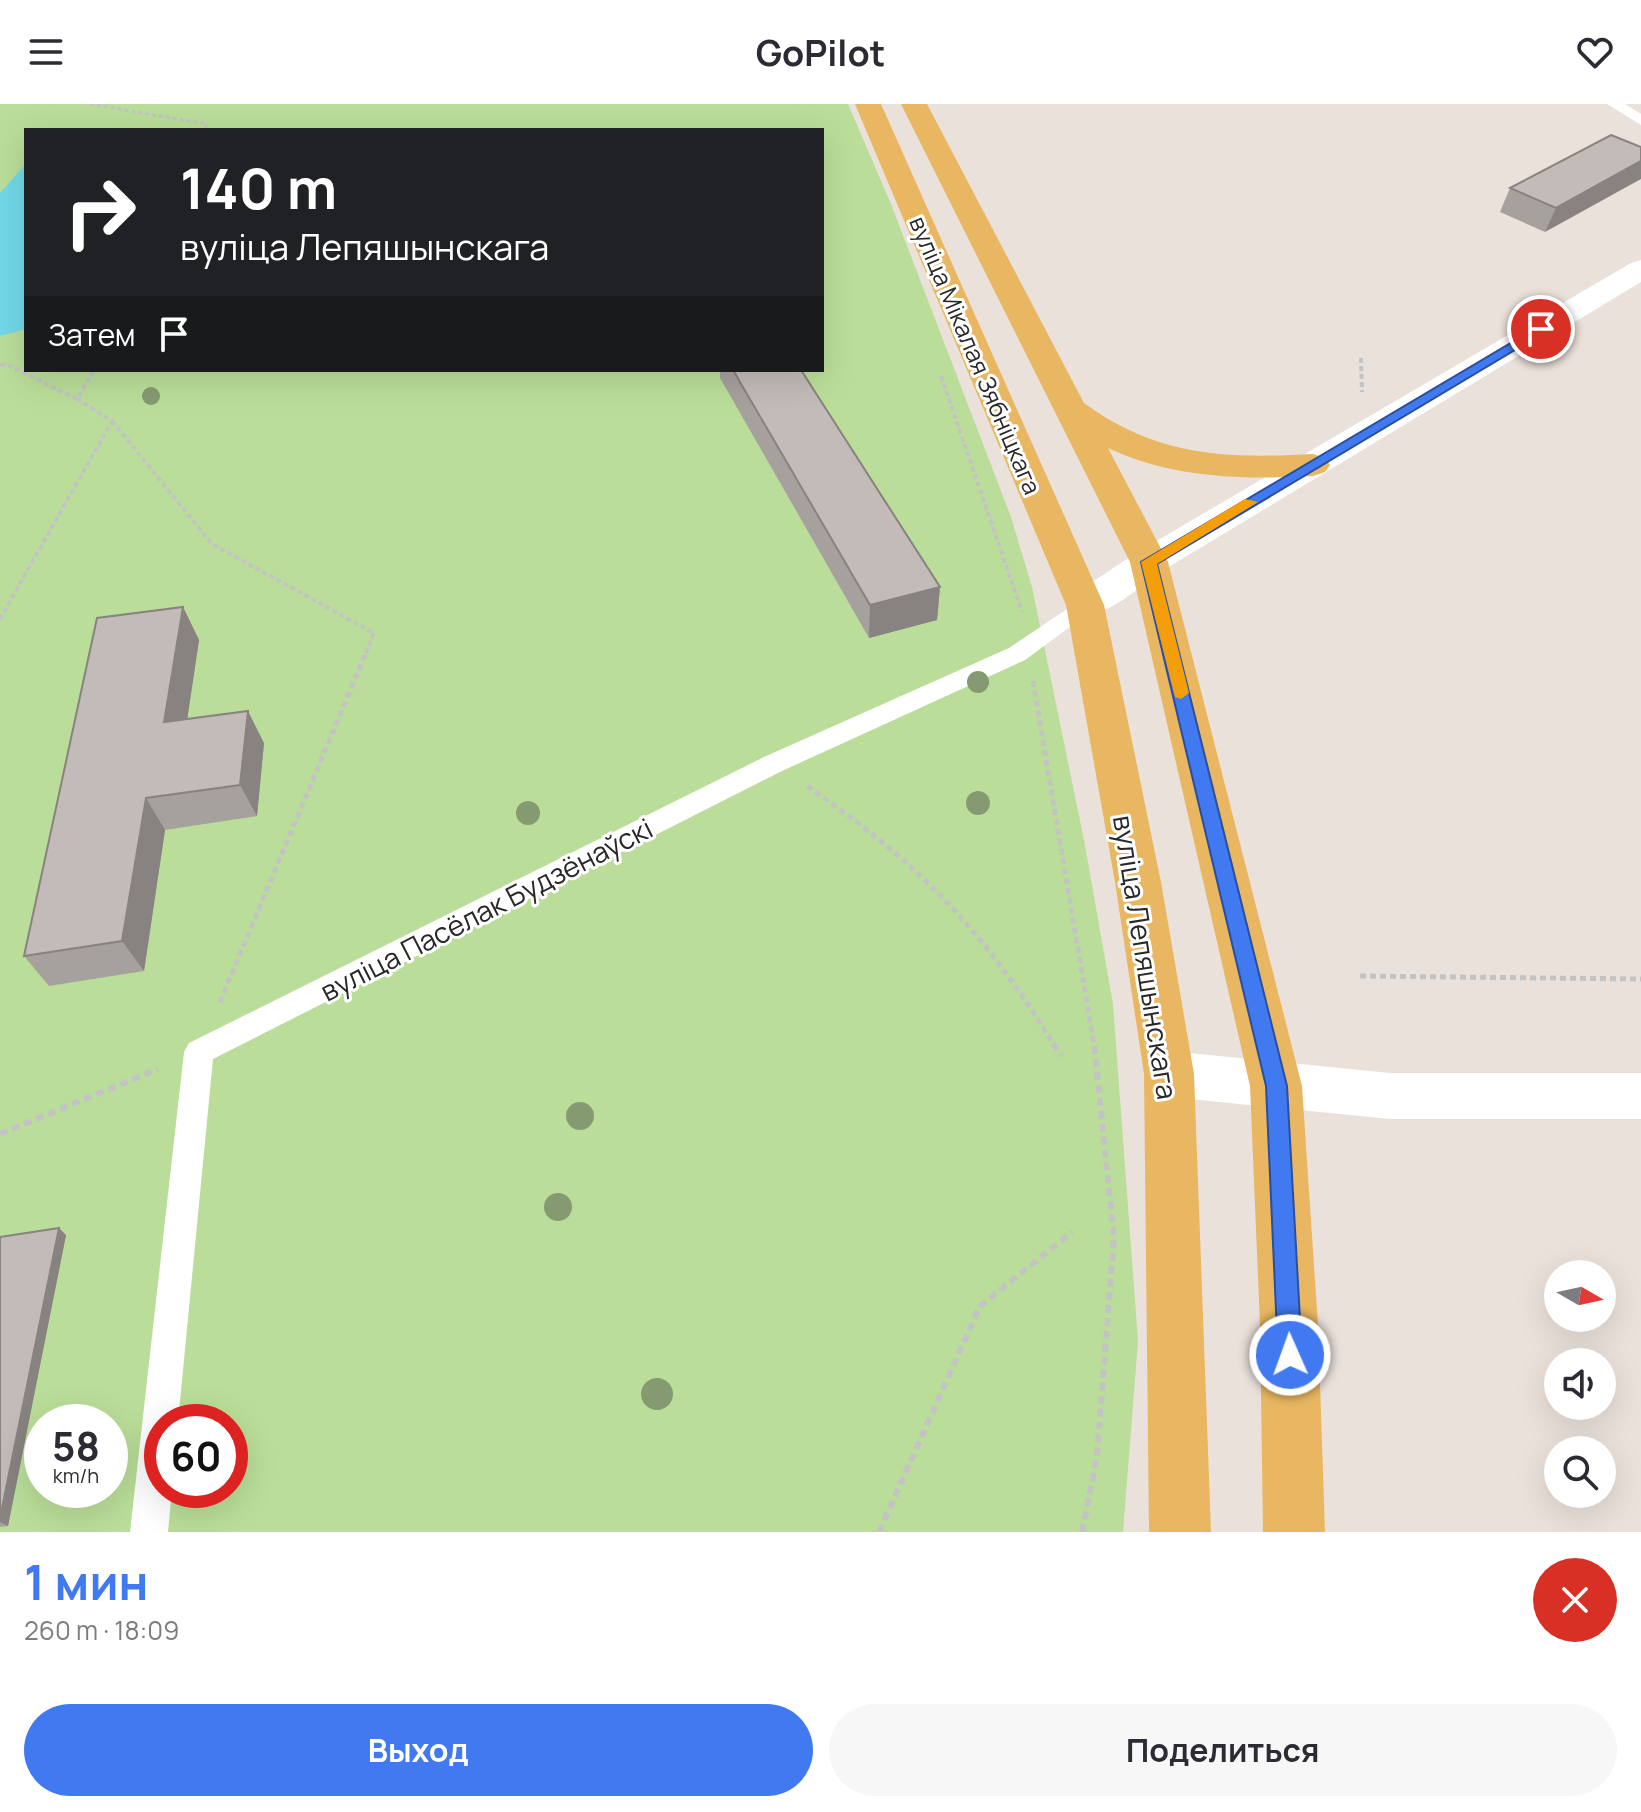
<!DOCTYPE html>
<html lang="ru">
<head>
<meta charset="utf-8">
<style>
	body { margin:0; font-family:Manrope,sans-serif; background:#f7f7f7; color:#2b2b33; height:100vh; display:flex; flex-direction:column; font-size:30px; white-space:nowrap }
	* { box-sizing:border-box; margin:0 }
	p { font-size:26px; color:#7c7c81 }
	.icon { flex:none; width:44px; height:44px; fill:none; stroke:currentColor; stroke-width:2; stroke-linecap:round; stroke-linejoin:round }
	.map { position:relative; height:1428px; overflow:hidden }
	.sheet { display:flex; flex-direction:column; background:#fff; flex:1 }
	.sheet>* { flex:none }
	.top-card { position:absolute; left:24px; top:24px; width:800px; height:244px; border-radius:0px; box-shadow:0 8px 32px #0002; background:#202124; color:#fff; overflow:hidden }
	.needle { width:52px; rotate:99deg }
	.tools { position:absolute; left:1544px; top:1156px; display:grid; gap:16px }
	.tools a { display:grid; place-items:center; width:72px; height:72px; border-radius:50%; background:#fff; box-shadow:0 8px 32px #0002; font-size:40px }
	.speed { position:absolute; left:24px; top:1300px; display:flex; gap:16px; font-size:40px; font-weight:700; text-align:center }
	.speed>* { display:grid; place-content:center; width:104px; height:104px; border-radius:50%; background:#fff; box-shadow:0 8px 32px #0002; line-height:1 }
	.speed small { font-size:20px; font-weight:400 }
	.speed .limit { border:12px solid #d22; background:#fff; color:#111 }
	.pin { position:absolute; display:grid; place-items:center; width:68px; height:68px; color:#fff; margin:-34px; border:4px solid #fff; border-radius:50%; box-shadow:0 2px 8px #0007 }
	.me { position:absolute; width:88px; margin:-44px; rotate:358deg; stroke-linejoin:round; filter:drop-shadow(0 0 6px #0008) }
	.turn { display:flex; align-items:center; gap:28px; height:168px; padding:0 24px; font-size:36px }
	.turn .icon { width:104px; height:104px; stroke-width:2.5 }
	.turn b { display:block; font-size:56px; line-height:68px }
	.then { display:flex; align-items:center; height:76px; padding:0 24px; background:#0003; gap:16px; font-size:30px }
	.round { display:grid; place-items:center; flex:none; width:84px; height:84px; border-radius:42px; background:#f7f7f7 }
	.head { display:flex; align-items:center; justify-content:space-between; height:136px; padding:0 24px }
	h1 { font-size:48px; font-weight:700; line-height:60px; color:#4179f0 }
	.button { display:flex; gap:16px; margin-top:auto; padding:16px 24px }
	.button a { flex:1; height:92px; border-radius:48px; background:#4179f0; color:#fff; font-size:32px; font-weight:700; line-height:92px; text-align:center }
	.button a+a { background:#f7f7f7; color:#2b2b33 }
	header { display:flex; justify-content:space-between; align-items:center; height:104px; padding:0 24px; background:#fff; font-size:36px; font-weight:700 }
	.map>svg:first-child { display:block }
	.green { fill:#bade99; fill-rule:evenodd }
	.water { fill:#72d8e8 }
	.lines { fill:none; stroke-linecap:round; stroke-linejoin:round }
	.path-far3 { stroke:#c3c3c3; stroke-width:3; stroke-dasharray:4 3; stroke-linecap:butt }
	.path-far2 { stroke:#c3c3c3; stroke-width:4; stroke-dasharray:5 3; stroke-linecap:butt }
	.path-far1 { stroke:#c3c3c3; stroke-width:5; stroke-dasharray:6 4; stroke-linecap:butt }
	.path { stroke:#c3c3c3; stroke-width:6; stroke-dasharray:8 5; stroke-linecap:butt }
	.lane { fill:#fff; fill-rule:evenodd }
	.secondary { fill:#fff; fill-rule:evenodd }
	.primary { fill:#e9b761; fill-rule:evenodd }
	.tree { fill:#869a72 }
	.wall { fill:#a7a19d }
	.shaded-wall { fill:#888380 }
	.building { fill:#c2bbb7; stroke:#888380; stroke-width:2 }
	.route { fill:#4179f0; stroke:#2a4f9c; stroke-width:2 }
	.slow { fill:#f59e0b }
	.labels { text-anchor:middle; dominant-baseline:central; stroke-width:6; stroke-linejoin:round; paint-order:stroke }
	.far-street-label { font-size:24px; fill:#282828; stroke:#fff }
	.street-label { font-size:28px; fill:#282828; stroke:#fff }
</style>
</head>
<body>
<header><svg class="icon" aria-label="menu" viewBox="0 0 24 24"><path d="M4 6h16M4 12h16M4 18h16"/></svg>GoPilot<svg class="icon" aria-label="heart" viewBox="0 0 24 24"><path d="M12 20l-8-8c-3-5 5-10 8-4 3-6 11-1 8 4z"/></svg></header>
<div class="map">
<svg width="1641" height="1428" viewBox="0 0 1641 1428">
	<rect width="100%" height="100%" fill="#eae1da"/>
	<!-- green -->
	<path class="green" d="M0,0h848l43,100 120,313 21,70 52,253 29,164 25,337 -15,191h-1123zM26,26h796v240h-796zM42,1318h68v68h-68zM162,1318h68v68h-68z"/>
	<!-- water -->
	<polygon class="water" points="26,60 26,225 0,232 0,89"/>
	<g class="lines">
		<!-- path-far3 -->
		<polyline class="path-far3" points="90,0 207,20 205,26"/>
		<!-- path-far2 -->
		<g class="path-far2">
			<polyline points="1361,254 1362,288"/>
			<polyline points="0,261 8,261 77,295"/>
			<polyline points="941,272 1022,508"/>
			<polyline points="112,317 212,440 374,529 364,553"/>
			<polyline points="0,515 112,317 77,295 94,266"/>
		</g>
		<!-- path-far1 -->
		<g class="path-far1">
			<polyline points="1033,577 1094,941"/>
			<path d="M807,682c111,76 176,144 247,259"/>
			<polyline points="1360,872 1641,875"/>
			<polyline points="220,898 365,551"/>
		</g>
		<!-- path -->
		<g class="path">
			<polyline points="1053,939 1061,952"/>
			<polyline points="0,1030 158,965"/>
			<polyline points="879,1428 980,1202 1072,1128"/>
			<polyline points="1082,1428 1097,1353 1114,1134 1094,939"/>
		</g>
		<!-- lane -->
		<g class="lane">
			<polygon points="1607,0 1625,0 1641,10 1641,21"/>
			<polygon points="1085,493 1096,501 1093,506 1025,556 782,667 213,955 178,1318 162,1318 162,1386 172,1386 168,1428 130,1428 184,948 189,939 764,653 1009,544"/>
		</g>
		<!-- secondary -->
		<g class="secondary">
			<path d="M1641,156v22l-479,289c-25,17 -59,52 -91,43l-5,-9 5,-9 65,-43 495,-290z"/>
			<polygon points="1169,947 1390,969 1641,969 1641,1015 1390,1015 1169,993 1151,986 1144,970 1151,954"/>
		</g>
		<!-- primary -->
		<g class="primary">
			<polygon points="855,0 881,0 1104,501 1161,778 1194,970 1211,1428 1149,1428 1144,970 1115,778 1066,501"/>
			<path d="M901,0h26l157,299c72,53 142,56 229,51l12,4 5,7 -5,7 -12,4c-68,4 -143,2 -205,-28l60,114 134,524 16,239 7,207h-62l-3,-207 -10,-239 -120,-524z"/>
		</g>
	</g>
	<!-- trees -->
	<g class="tree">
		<circle cx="151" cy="292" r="9"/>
		<circle cx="978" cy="578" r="11"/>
		<circle cx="978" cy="699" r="12"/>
		<circle cx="528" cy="709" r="12"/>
		<circle cx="580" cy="1012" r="14"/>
		<circle cx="558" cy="1103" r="14"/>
		<circle cx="657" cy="1290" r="16"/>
	</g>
	<!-- wall -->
	<g class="wall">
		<polygon points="1611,31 1545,128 1500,108 1510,84"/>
		<polygon points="720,266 801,266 940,483 937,516 869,534 720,274"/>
		<polygon points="183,503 199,536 187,615 264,639 257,712 165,726 144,867 49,882 24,852"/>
		<polygon points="66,1131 8,1422 0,1423 0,1133"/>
	</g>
	<!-- shaded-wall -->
	<g class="shaded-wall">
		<polygon points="1641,57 1641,75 1545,128 1556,104"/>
		<polygon points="940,483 937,516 869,534 870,501"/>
		<polygon points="183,503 199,536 182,651 164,618"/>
		<polygon points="248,607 264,639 257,712 240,681"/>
		<polygon points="146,694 165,726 144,867 122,837"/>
		<polygon points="59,1124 66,1131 8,1422 0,1418 0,1414"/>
	</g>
	<!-- building -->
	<g class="building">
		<polygon points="1611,31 1641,43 1641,57 1556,104 1510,84"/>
		<polygon points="733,266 801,266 940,483 870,501"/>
		<polygon points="183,503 164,618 248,607 240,681 146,694 122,837 24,852 97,514"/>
		<polygon points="59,1124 0,1414 0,1133"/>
	</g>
	<!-- route -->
	<polygon class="route" points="1541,221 1547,225 1545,228 1157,460 1287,982 1302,1251 1299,1259 1290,1263 1281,1259 1278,1251 1266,982 1141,458"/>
	<!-- slow -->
	<polygon class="slow" points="1245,395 1258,398 1157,460 1189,589 1181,595 1175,593 1141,458"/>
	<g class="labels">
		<!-- far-street labels -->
		<g class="far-street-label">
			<text transform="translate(976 251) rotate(67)">вуліца Мікалая Зябніцкага</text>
		</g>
		<!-- street labels -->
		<g class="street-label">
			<text transform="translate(486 805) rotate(-27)">вуліца Пасёлак Будзёнаўскі</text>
			<text transform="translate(1146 853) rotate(81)">вуліца Лепяшынскага</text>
		</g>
	</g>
</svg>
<div class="tools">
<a><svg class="needle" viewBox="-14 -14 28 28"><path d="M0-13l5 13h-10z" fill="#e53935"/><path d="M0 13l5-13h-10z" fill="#7c7c81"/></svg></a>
<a><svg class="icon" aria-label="sound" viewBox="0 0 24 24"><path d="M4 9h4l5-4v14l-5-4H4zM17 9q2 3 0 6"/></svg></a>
<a><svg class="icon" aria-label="search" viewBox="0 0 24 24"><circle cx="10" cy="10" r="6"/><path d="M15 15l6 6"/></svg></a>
</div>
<div class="speed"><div>58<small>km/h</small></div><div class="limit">60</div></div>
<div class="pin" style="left:1541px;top:225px;background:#d93025"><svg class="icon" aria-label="arrive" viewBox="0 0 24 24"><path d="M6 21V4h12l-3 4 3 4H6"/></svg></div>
<svg class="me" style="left:1290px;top:1251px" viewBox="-20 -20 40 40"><circle r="17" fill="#4179f0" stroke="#fff" stroke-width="3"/><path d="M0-11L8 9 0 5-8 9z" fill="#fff"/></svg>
<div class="top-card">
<div class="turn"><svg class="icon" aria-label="right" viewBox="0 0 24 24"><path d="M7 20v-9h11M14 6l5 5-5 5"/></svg><div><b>140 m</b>вуліца Лепяшынскага</div></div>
<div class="then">Затем<svg class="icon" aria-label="arrive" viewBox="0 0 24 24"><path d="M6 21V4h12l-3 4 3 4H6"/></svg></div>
</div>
</div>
<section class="sheet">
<div class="head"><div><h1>1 мин</h1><p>260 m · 18:09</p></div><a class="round" style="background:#d93025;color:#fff"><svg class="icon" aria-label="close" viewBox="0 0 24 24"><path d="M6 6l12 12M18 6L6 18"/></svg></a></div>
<div class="button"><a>Выход</a><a>Поделиться</a></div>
</section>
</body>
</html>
